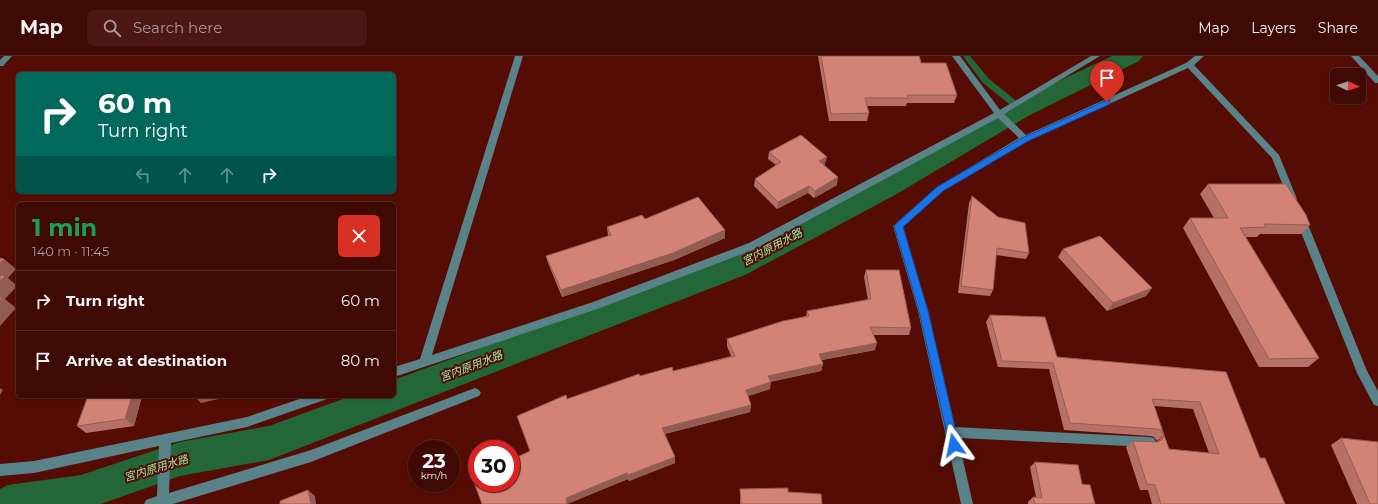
<!DOCTYPE html>
<html lang="en">
<head>
<meta charset="utf-8">
<style>
	body { margin:0; font-family:Montserrat,"Noto Sans JP",sans-serif; background:#4a1713; color:#f1f3f6; height:100vh; display:flex; flex-direction:column; font-size:15px; white-space:nowrap }
	* { box-sizing:border-box; margin:0 }
	p { font-size:13px; color:#ad9a9a }
	.icon { flex:none; width:22px; height:22px; fill:none; stroke:currentColor; stroke-width:2; stroke-linecap:round; stroke-linejoin:round }
	.map { position:relative; flex:1; overflow:hidden }
	.sheet { position:absolute; left:16px; top:146px; width:380px; height:196px; display:flex; flex-direction:column; background:#3f0904; border-radius:6px; box-shadow:0 1px 3px #0004,0 0 0 1px #582a26 }
	.sheet>* { flex:none }
	.guide { position:absolute; left:16px; top:16px; width:380px; height:122px; border-radius:6px; box-shadow:0 1px 3px #0004,0 0 0 1px #582a26; background:#00695c; color:#fff; overflow:hidden }
	.needle { width:26px; rotate:94deg }
	.controls { position:absolute; left:1330px; top:12px; display:grid; gap:8px }
	.controls a { display:grid; place-items:center; width:36px; height:36px; border-radius:6px; background:#3f0904; box-shadow:0 1px 3px #0004,0 0 0 1px #582a26; font-size:20px }
	.speed { position:absolute; left:408px; top:384px; display:flex; gap:8px; font-size:20px; font-weight:700; text-align:center }
	.speed>* { display:grid; place-content:center; width:52px; height:52px; border-radius:50%; background:#3f0904; box-shadow:0 1px 3px #0004,0 0 0 1px #582a26; line-height:1 }
	.speed small { font-size:10px; font-weight:400 }
	.speed .limit { border:6px solid #d22; background:#fff; color:#111 }
	.pin { position:absolute; display:grid; place-items:center; width:34px; height:34px; color:#fff; margin:-41px -17px; border-radius:50% 50% 50% 0; rotate:-45deg; box-shadow:0 0 4px #0007 }
	.pin .icon { rotate:45deg }
	.me { position:absolute; width:44px; margin:-22px; rotate:348deg; stroke-linejoin:round; filter:drop-shadow(0 0 3px #0008) }
	.turn { display:flex; align-items:center; gap:14px; height:84px; padding:0 16px; font-size:18px }
	.turn .icon { width:52px; height:52px; stroke-width:2.5 }
	.turn b { display:block; font-size:28px; line-height:34px }
	.lanes { display:flex; align-items:center; height:38px; padding:0 16px; background:#0003; justify-content:center; gap:20px; direction:ltr }
	.lanes .off { opacity:.35 }
	.round { display:grid; place-items:center; flex:none; width:42px; height:42px; border-radius:6px; background:#4a1713 }
	.overview { display:flex; align-items:center; justify-content:space-between; height:68px; padding:0 16px }
	h1 { font-size:24px; font-weight:700; line-height:30px; color:#1e9e55 }
	ul { padding:0; list-style:none }
	li { display:flex; align-items:center; gap:12px; height:60px; padding:0 16px; border-top:1px solid #582a26 }
	li div { flex:1 }
	li b { display:block; font-size:15px }
	li em { font-style:normal }
	header { display:flex; align-items:center; gap:24px; box-sizing:border-box; height:56px; padding:0 20px; background:#3f0904; border-bottom:1px solid #582a26 }
	header strong { font-size:19px }
	nav { display:flex; gap:22px; margin-inline-start:auto; font-size:14px }
	.search { width:280px; height:36px; background:#4a1713; display:flex; align-items:center; gap:10px; box-sizing:border-box; padding:0 14px; border-radius:6px; color:#ad9a9a; font-size:15px }
	.map>svg:first-child { display:block }
	.lines { fill:none; stroke-linecap:round; stroke-linejoin:round }
	.stream { fill:#236738; fill-rule:evenodd }
	.canal { fill:#236738; fill-rule:evenodd }
	.minor { fill:#598289; fill-rule:evenodd }
	.wall { fill:#b57165 }
	.shaded-wall { fill:#935c52 }
	.building { fill:#d28375; stroke:#935c52 }
	.route { fill:#1a73e8; stroke:#114b97 }
	.labels { text-anchor:middle; dominant-baseline:central; stroke-width:4; stroke-linejoin:round; paint-order:stroke }
	.water-label { font-size:11px; font-style:italic; fill:#93efa8; stroke:#540c05 }
</style>
</head>
<body>
<header>
<strong>Map</strong>
<div class="search"><svg class="icon" aria-label="search" viewBox="0 0 24 24"><circle cx="10" cy="10" r="6"/><path d="M15 15l6 6"/></svg>Search here</div>
<nav><a>Map</a><a>Layers</a><a>Share</a></nav>
</header>
<div class="map">
<svg width="1378" height="448" viewBox="0 0 1378 448">
	<rect width="100%" height="100%" fill="#540c05"/>
	<g class="lines">
		<!-- stream -->
		<polygon class="stream" points="963,0 970,0 989,23 1024,51 1024,55 1018,55 983,27"/>
		<!-- canal -->
		<polygon class="canal" points="1112,0 1143,0 1139,5 1030,59 895,139 745,219 269,404 180,420 101,448 0,448 0,433 8,429 81,419 180,386 269,370 351,340 394,340 394,324 723,203 875,125 1012,47"/>
		<!-- minor -->
		<g class="minor">
			<polygon points="4,0 12,0 3,10 0,10 0,4"/>
			<polygon points="515,0 523,0 432,299 593,246 749,187 994,57 952,0 960,0 1000,54 1091,0 1100,0 1004,58 1026,79 1186,7 1195,0 1204,0 1194,9 1279,99 1297,143 1292,146 1289,145 1272,102 1188,12 1028,85 943,135 903,171 928,255 955,371 1150,381 1154,382 1156,386 1154,390 1150,391 958,382 973,448 961,448 918,255 893,170 937,131 1019,82 998,62 755,193 600,252 394,321 394,311 420,303"/>
			<polygon points="1351,0 1359,0 1378,20 1378,27 1375,27"/>
			<polygon points="1300,158 1305,161 1367,315 1378,335 1378,350 1374,349 1357,317 1295,161"/>
			<polygon points="475,332 479,334 481,337 479,340 311,406 173,448 144,448 146,444 157,440 159,390 34,417 0,420 0,408 34,405 247,361 308,340 329,340 327,343 247,371 171,387 169,437 311,394"/>
		</g>
	</g>
	<!-- wall -->
	<g class="wall">
		<polygon points="818,0 919,0 921,7 957,39 954,47 907,47 906,50 867,50 869,57 867,65 829,65"/>
		<polygon points="769,96 825,108 824,109 837,129 814,142 808,137 777,153 754,130 755,123 776,109 768,103"/>
		<polygon points="1208,128 1310,169 1301,178 1260,178 1257,181 1246,181 1319,302 1308,311 1259,311 1183,172 1190,162 1214,162 1200,138"/>
		<polygon points="972,140 1029,197 1026,203 996,199 993,234 990,240 958,237 969,147"/>
		<polygon points="645,163 725,174 725,182 674,204 562,241 548,207 546,200 608,180 607,171"/>
		<polygon points="1063,193 1152,232 1146,240 1107,255 1058,201"/>
		<polygon points="866,214 911,272 909,279 873,279 875,294 822,304 823,308 821,315 770,326 770,333 748,340 751,349 750,356 665,378 675,407 629,425 628,423 567,448 530,395 567,343 640,320 673,315 731,300 727,290 727,283 806,260 807,255 868,244 864,221"/>
		<polygon points="990,259 1057,301 1226,316 1260,402 1285,448 1152,448 1148,434 1140,434 1126,391 1133,385 1157,386 1164,379 1169,393 1209,397 1193,353 1154,350 1164,379 1157,385 1154,381 1150,380 1064,374 1049,313 998,311 986,266"/>
		<polygon points="88,340 142,340 134,370 86,377 77,370"/>
		<polygon points="1341,382 1378,448 1357,448 1331,389"/>
		<polygon points="1035,406 1082,428 1095,448 1028,448 1028,446 1033,441 1036,441 1030,411"/>
		<polygon points="740,433 788,436 822,448 740,448"/>
	</g>
	<!-- shaded-wall -->
	<g class="shaded-wall">
		<polygon points="827,101 825,108 818,112 819,105"/>
		<polygon points="838,121 837,129 814,142 815,135"/>
		<polygon points="809,130 808,137 777,153 778,146"/>
		<polygon points="725,174 725,182 674,204 562,241 561,234"/>
		<polygon points="4,203 16,213 8,222 17,230 5,243 16,252 0,270 0,208"/>
		<polygon points="1152,232 1146,240 1107,255 1113,247"/>
		<polygon points="877,287 875,294 817,305 819,298"/>
		<polygon points="823,308 821,315 767,326 768,320"/>
		<polygon points="771,326 770,333 745,341 746,334"/>
		<polygon points="0,332 3,334 0,339"/>
		<polygon points="132,340 142,340 134,370 125,363"/>
		<polygon points="194,340 232,340 201,347"/>
		<polygon points="751,349 750,356 663,378 662,372"/>
		<polygon points="675,401 675,407 629,425 628,419"/>
		<polygon points="627,417 628,423 567,448 566,442"/>
		<polygon points="308,434 315,440 316,448 311,448"/>
	</g>
	<!-- building -->
	<g class="building">
		<polygon points="821,0 919,0 921,7 946,7 957,39 907,39 908,42 865,42 869,57 831,58"/>
		<polygon points="801,79 827,101 819,105 838,121 815,135 809,130 778,146 755,123 781,106 769,96"/>
		<polygon points="1208,128 1286,128 1306,159 1310,169 1264,168 1266,171 1240,172 1319,302 1269,303 1190,162 1228,162"/>
		<polygon points="972,140 998,161 1025,167 1029,197 997,192 993,234 961,230"/>
		<polygon points="698,141 725,174 673,197 561,234 546,200 611,179 607,171 642,159 645,163"/>
		<polygon points="1100,180 1152,232 1113,247 1063,193"/>
		<polygon points="0,202 4,203 0,208"/>
		<polygon points="866,214 899,214 911,272 870,271 877,287 819,298 823,308 768,320 771,326 746,334 751,349 662,372 675,401 628,419 627,417 566,442 567,448 482,448 472,421 477,419 477,427 511,427 511,404 530,395 517,360 566,339 567,343 639,318 640,320 672,311 673,315 735,300 727,283 783,265 809,260 807,255 871,243"/>
		<polygon points="0,219 5,220 0,225"/>
		<polygon points="0,241 3,241 0,245"/>
		<polygon points="990,259 1045,261 1057,301 1226,316 1260,402 1265,402 1285,448 1161,448 1155,429 1147,428 1133,385 1157,386 1162,384 1164,379 1169,393 1219,398 1200,346 1152,343 1164,379 1161,374 1157,373 1070,367 1053,307 1002,305"/>
		<polygon points="88,340 132,340 125,363 77,370"/>
		<polygon points="1341,382 1378,386 1378,448 1370,448"/>
		<polygon points="1035,406 1078,409 1082,428 1090,429 1095,448 1035,448 1033,441 1042,442"/>
		<polygon points="788,432 788,436 821,438 822,448 741,448 740,433"/>
		<polygon points="308,434 311,448 280,448 280,445"/>
	</g>
	<!-- route -->
	<polygon class="route" points="1107,44 1110,45 1110,48 1028,85 943,135 903,171 928,255 959,389 957,392 954,394 950,392 919,255 894,170 937,131 1022,82"/>
	<g class="labels">
		<!-- water labels -->
		<g class="water-label">
			<text transform="translate(772 191) rotate(-28)">宮内原用水路</text>
			<text transform="translate(471 310) rotate(-21)">宮内原用水路</text>
			<text transform="translate(156 412) rotate(-17)">宮内原用水路</text>
		</g>
	</g>
</svg>
<div class="controls">
<a><svg class="needle" viewBox="-14 -14 28 28"><path d="M0-13l5 13h-10z" fill="#e53935"/><path d="M0 13l5-13h-10z" fill="#ad9a9a"/></svg></a>
</div>
<div class="speed"><div>23<small>km/h</small></div><div class="limit">30</div></div>
<div class="pin" style="left:1107px;top:46px;background:#d93025"><svg class="icon" aria-label="arrive" viewBox="0 0 24 24"><path d="M6 21V4h12l-3 4 3 4H6"/></svg></div>
<svg class="me" style="left:954px;top:389px" viewBox="-20 -20 40 40"><path d="M0-17L14 15 0 8-14 15z" fill="#1a73e8" stroke="#fff" stroke-width="4"/></svg>
<div class="guide">
<div class="turn"><svg class="icon" aria-label="right" viewBox="0 0 24 24"><path d="M7 20v-9h11M14 6l5 5-5 5"/></svg><div><b>60 m</b>Turn right</div></div>
<div class="lanes"><svg class="icon off" aria-label="left" viewBox="0 0 24 24"><path d="M17 20v-9H6M10 6l-5 5 5 5"/></svg><svg class="icon off" aria-label="ahead" viewBox="0 0 24 24"><path d="M12 20V5M6 11l6-6 6 6"/></svg><svg class="icon off" aria-label="ahead" viewBox="0 0 24 24"><path d="M12 20V5M6 11l6-6 6 6"/></svg><svg class="icon" aria-label="right" viewBox="0 0 24 24"><path d="M7 20v-9h11M14 6l5 5-5 5"/></svg></div>
</div>
<section class="sheet">
<div class="overview"><div><h1>1 min</h1><p>140 m · 11:45</p></div><a class="round" style="background:#d93025;color:#fff"><svg class="icon" aria-label="close" viewBox="0 0 24 24"><path d="M6 6l12 12M18 6L6 18"/></svg></a></div>
<ul>
<li><svg class="icon" aria-label="right" viewBox="0 0 24 24"><path d="M7 20v-9h11M14 6l5 5-5 5"/></svg><div><b>Turn right</b></div><em>60 m</em></li>
<li><svg class="icon" aria-label="arrive" viewBox="0 0 24 24"><path d="M6 21V4h12l-3 4 3 4H6"/></svg><div><b>Arrive at destination</b></div><em>80 m</em></li>
</ul>
</section>
</div>
</body>
</html>
